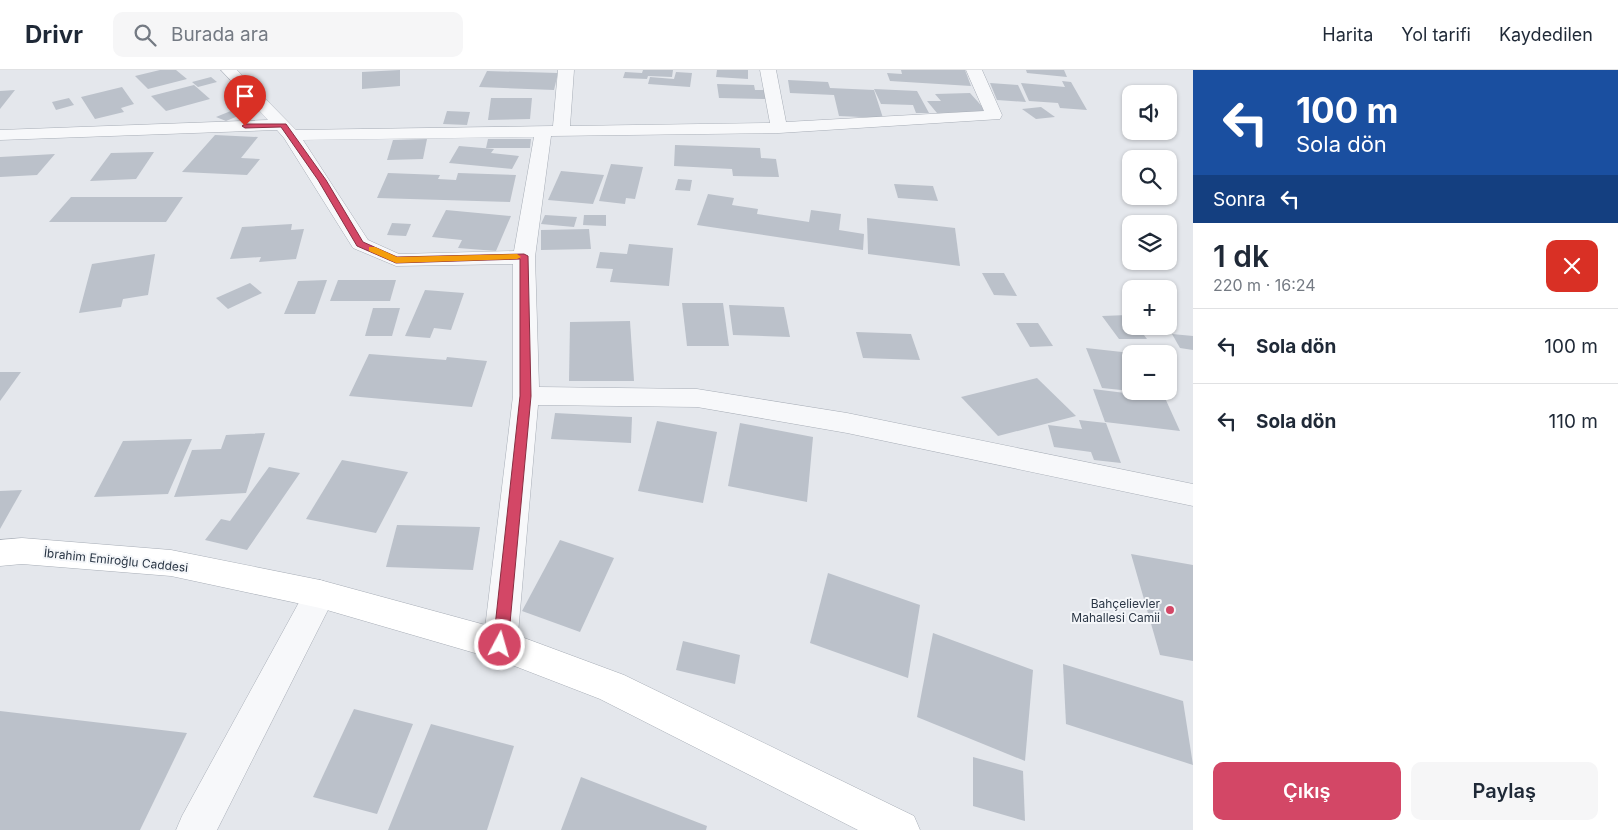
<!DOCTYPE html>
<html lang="tr">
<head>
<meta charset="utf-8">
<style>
	body { margin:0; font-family:Inter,sans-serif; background:#f6f6f7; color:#1f2937; height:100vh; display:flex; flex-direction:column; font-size:19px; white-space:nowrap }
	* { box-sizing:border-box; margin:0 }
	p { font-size:16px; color:#747a83 }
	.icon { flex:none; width:28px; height:28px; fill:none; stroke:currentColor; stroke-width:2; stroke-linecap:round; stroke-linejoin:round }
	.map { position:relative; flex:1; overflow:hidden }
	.side { display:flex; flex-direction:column; background:#fff; width:425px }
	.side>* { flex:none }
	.banner { background:#1a4fa0; color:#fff; overflow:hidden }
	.controls { position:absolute; left:1122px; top:15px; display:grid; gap:10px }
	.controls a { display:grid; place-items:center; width:55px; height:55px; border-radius:10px; background:#fff; box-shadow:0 1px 4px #0004; font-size:25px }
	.pin { position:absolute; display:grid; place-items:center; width:42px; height:42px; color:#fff; margin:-51px -21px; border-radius:50% 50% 50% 0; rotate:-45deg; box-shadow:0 0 5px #0007 }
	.pin .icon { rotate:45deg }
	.me { position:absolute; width:55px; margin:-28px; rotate:6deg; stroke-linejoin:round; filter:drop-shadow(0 0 4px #0008) }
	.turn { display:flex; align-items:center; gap:18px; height:105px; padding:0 20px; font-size:22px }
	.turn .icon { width:65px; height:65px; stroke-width:2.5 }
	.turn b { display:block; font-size:35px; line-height:42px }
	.then { display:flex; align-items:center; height:48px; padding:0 20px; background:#0003; gap:10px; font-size:19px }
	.round { display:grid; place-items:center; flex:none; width:52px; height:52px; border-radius:10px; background:#f6f6f7 }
	.headline { display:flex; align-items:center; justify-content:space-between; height:85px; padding:0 20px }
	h1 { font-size:30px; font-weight:600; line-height:38px }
	.cta { display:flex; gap:10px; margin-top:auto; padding:10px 20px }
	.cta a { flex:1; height:58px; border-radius:10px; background:#d34766; color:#fff; font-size:20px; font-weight:600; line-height:58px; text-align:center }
	.cta a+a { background:#f6f6f7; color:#1f2937 }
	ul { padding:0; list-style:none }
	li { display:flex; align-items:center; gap:15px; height:75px; padding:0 20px; border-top:1px solid #e0e1e3 }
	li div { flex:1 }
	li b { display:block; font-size:19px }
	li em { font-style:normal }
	header { display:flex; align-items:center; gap:30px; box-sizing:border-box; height:70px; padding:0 25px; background:#fff; border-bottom:1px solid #e0e1e3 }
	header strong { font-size:24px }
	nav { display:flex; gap:28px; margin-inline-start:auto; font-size:18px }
	.search { width:350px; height:45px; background:#f6f6f7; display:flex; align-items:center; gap:12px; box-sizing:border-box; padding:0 18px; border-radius:10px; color:#747a83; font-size:19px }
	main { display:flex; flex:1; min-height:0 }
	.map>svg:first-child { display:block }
	.building { fill:#bbc1ca }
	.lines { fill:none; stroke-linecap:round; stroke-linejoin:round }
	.street-casing { stroke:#a8aeb7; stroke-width:1 }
	.secondary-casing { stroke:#a8aeb7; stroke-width:1 }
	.street { fill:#f7f8fa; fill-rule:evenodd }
	.secondary { fill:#fff; fill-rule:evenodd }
	.route { fill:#d34766; stroke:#892e42 }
	.slow { fill:#f59e0b }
	.poi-dot { fill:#d34766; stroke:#f4f6f9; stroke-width:2 }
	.labels { text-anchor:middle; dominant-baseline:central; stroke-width:4; stroke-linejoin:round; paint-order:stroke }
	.street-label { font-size:12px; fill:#2a3645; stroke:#f4f6f9 }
	.poi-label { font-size:12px; fill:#2a3645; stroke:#f4f6f9; text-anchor:end }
</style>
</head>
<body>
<header>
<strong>Drivr</strong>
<div class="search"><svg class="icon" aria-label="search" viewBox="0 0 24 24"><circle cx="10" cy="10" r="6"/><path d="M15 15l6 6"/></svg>Burada ara</div>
<nav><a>Harita</a><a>Yol tarifi</a><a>Kaydedilen</a></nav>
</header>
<main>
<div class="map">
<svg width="1193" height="760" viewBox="0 0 1193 760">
	<rect width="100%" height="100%" fill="#e4e7ec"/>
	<!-- building -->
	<g class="building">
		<polygon points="160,0 176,0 187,9 148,19 135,6"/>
		<polygon points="400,0 400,16 362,19 362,2"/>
		<polygon points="643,0 673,0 672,7 648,6 647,9 623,8 625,2 642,3"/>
		<polygon points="717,0 748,0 748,9 716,7"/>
		<polygon points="901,0 965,0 971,16 890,11 887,3 902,4"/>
		<polygon points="1026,0 1064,0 1067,7 1027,3"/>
		<polygon points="487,1 558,3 554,20 479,17"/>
		<polygon points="676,2 692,3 690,17 648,14 650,7 674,9"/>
		<polygon points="211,7 217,12 198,17 192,12"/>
		<polygon points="788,10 828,12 830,18 874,20 883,48 839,46 834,25 790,23"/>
		<polygon points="1062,11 1071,12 1087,40 1060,38 1058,33 1029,31 1021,13 1065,17"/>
		<polygon points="990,13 1018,15 1026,32 997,30"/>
		<polygon points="717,14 754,15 755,20 765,20 767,29 719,28"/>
		<polygon points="194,15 210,29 166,41 151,26"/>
		<polygon points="122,17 134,34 121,38 124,42 95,49 81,27"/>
		<polygon points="874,19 917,21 929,43 916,43 913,35 881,34"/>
		<polygon points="15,20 0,39 0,21"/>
		<polygon points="970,23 987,42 937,43 927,31 941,31 935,24"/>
		<polygon points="69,28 74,35 56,40 52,32"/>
		<polygon points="491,28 532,28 530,49 488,50"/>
		<polygon points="1041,37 1055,47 1036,49 1022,39"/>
		<polygon points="238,38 248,42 226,51 216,47"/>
		<polygon points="447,41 470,42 467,55 443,54"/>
		<polygon points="215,65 258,67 241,88 260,89 247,105 182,102"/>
		<polygon points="427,69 423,89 387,90 393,70"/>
		<polygon points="488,69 531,69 530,78 486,78"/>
		<polygon points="675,75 760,78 761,88 776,89 779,107 733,106 732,99 674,96"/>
		<polygon points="459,76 494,79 491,83 519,86 512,99 449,93"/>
		<polygon points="154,82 136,109 90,111 111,83"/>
		<polygon points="55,84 37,105 0,107 0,87"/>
		<polygon points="611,94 643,97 635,129 626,128 625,134 599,131"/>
		<polygon points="561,101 604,105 593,134 548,130"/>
		<polygon points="388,103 440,105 438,109 456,110 458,103 516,105 510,132 377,128"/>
		<polygon points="678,109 692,110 690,121 675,120"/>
		<polygon points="894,114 933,116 938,131 898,128"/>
		<polygon points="708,124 734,128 732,135 758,139 757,144 809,152 811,140 841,144 839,160 864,164 863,180 697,155"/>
		<polygon points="71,127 183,127 166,152 49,152"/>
		<polygon points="446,140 511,146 496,181 458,178 462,170 432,167"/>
		<polygon points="545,145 577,147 574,157 541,154"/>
		<polygon points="584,145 606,145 606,156 583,155"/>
		<polygon points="867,148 955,158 960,196 868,184"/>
		<polygon points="392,153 411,154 406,166 387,165"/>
		<polygon points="292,154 291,160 304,159 296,189 259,192 261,187 230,189 242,157"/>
		<polygon points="589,159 591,179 541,180 541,160"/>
		<polygon points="629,174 673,178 669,216 610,212 613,199 596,198 600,182 627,184"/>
		<polygon points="155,184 148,225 123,229 121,237 79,243 92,194"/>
		<polygon points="982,203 1004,203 1017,226 994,225"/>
		<polygon points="327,210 315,244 284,244 298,211"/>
		<polygon points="338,210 396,210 390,231 330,231"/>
		<polygon points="250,213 262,223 228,239 216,228"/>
		<polygon points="425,220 464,223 451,260 434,258 430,268 405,266"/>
		<polygon points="682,233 723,233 729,276 687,276"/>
		<polygon points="729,235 784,237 790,267 733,265"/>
		<polygon points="373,238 400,238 392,266 365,266"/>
		<polygon points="1128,245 1131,249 1131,256 1137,256 1147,269 1119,269 1102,246"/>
		<polygon points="630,251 634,311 569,311 570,252"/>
		<polygon points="1016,253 1038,253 1053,276 1030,277"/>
		<polygon points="856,262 911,264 920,290 863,288"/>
		<polygon points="1172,264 1193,266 1193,280 1180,278"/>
		<polygon points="1086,278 1131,283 1131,321 1102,318"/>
		<polygon points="369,284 446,290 447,287 487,291 472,337 349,326"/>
		<polygon points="0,302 21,302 0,331"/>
		<polygon points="1037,308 1076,346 998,366 961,327"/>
		<polygon points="1093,319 1165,328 1180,361 1105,352"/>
		<polygon points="1142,321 1170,321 1172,326 1142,323"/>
		<polygon points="555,343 632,347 631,373 551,369"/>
		<polygon points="1079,350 1106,353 1121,393 1094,390 1091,382 1054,377 1048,355 1082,359"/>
		<polygon points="657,351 717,362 703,433 638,421"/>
		<polygon points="740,353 813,367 807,432 728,416"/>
		<polygon points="265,363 246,423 174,427 192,380 221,379 226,365"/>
		<polygon points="192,369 168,424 94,427 123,371"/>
		<polygon points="342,390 408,402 376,463 306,449"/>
		<polygon points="269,397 300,403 247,480 205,470 221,449 230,451"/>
		<polygon points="22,420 0,459 0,421"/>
		<polygon points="397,455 480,457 473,500 386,497"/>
		<polygon points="560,470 614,488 580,562 522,541"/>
		<polygon points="1131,484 1193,495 1193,591 1160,585"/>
		<polygon points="828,503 920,535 908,608 810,573"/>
		<polygon points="933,563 1033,600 1025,691 917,647"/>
		<polygon points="683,571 740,585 735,614 676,600"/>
		<polygon points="1063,594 1183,631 1193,695 1066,654"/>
		<polygon points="354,639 413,654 377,744 313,727"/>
		<polygon points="0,641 187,663 140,760 0,760"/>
		<polygon points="431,654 514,676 487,760 388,760"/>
		<polygon points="973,687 1023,701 1025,751 973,736"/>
		<polygon points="581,707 707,756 706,760 561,760"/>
	</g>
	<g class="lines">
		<defs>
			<g id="street">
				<path d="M221,0h16l59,60 257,-4 5,-56h16l-4,56 200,-3 -10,-53h16l10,52 198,-11 -18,-41h16l20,45 -2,4 -221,14 -228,3 -16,121 4,130 158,2 150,24 346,71v22l-346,-73 -150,-26 -159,-2 -21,240 -5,11 -12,5 -12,-5 -5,-11 30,-249v-132l-117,2 -43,-18 -69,-110 -7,-8 -277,10v-10l268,-10zM534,67l-20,114 -115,3 -31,-14 -65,-100z"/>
				<polygon points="320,510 331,514 336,524 217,760 176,760 182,746 309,514"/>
			</g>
			<polygon id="secondary" points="22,468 171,480 320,510 500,559 624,605 914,746 920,760 858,760 600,629 499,590 320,538 171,506 22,494 0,496 0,470"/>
		</defs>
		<!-- street casing -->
		<use href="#street" class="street-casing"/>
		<!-- secondary casing -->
		<use href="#secondary" class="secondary-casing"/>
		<!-- street -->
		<use href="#street" class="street"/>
		<!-- secondary -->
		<use href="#secondary" class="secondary"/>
	</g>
	<!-- route -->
	<polygon class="route" points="286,54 326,110 363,172 397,187 524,184 528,186 531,326 508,575 505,580 500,582 496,580 493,575 520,326 520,189 396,193 357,176 318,110 281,57 245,58 242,56 245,54"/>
	<!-- slow -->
	<polygon class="slow" points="369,177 375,177 397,187 517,184 521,187 517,189 396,193 369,181"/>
	<!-- markers -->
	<circle class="poi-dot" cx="1170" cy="540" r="5"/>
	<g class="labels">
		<!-- street labels -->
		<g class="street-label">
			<text transform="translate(116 490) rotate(6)">İbrahim Emiroğlu Caddesi</text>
		</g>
		<!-- poi labels -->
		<g class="poi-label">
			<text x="1160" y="533">Bahçelievler<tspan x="1160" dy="14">Mahallesi Camii</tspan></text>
		</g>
	</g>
</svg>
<div class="controls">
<a><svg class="icon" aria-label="sound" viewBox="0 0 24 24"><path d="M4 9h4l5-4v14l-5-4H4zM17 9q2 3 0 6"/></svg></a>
<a><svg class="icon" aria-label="search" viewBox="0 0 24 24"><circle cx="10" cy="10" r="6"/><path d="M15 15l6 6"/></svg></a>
<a><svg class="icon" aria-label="layers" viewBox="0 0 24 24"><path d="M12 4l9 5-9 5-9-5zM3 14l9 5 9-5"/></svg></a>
<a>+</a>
<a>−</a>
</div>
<div class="pin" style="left:245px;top:56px;background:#d93025"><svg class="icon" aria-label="arrive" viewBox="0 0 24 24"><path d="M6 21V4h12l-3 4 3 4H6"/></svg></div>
<svg class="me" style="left:500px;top:575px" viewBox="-20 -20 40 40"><circle r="17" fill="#d34766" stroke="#fff" stroke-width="3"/><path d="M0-11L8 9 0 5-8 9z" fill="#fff"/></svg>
</div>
<section class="side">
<div class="banner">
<div class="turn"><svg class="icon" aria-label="left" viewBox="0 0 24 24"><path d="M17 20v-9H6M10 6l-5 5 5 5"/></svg><div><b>100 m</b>Sola dön</div></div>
<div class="then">Sonra<svg class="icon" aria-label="left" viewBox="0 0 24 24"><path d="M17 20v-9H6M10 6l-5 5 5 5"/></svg></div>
</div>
<div class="headline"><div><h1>1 dk</h1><p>220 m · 16:24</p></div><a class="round" style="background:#d93025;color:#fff"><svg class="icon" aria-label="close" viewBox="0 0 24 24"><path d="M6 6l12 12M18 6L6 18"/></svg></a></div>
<ul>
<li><svg class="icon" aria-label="left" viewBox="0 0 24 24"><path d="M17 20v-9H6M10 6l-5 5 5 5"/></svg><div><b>Sola dön</b></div><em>100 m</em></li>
<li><svg class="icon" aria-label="left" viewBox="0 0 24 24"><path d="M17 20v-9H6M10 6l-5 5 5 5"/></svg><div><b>Sola dön</b></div><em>110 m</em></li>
</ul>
<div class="cta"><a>Çıkış</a><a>Paylaş</a></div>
</section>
</main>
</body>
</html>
